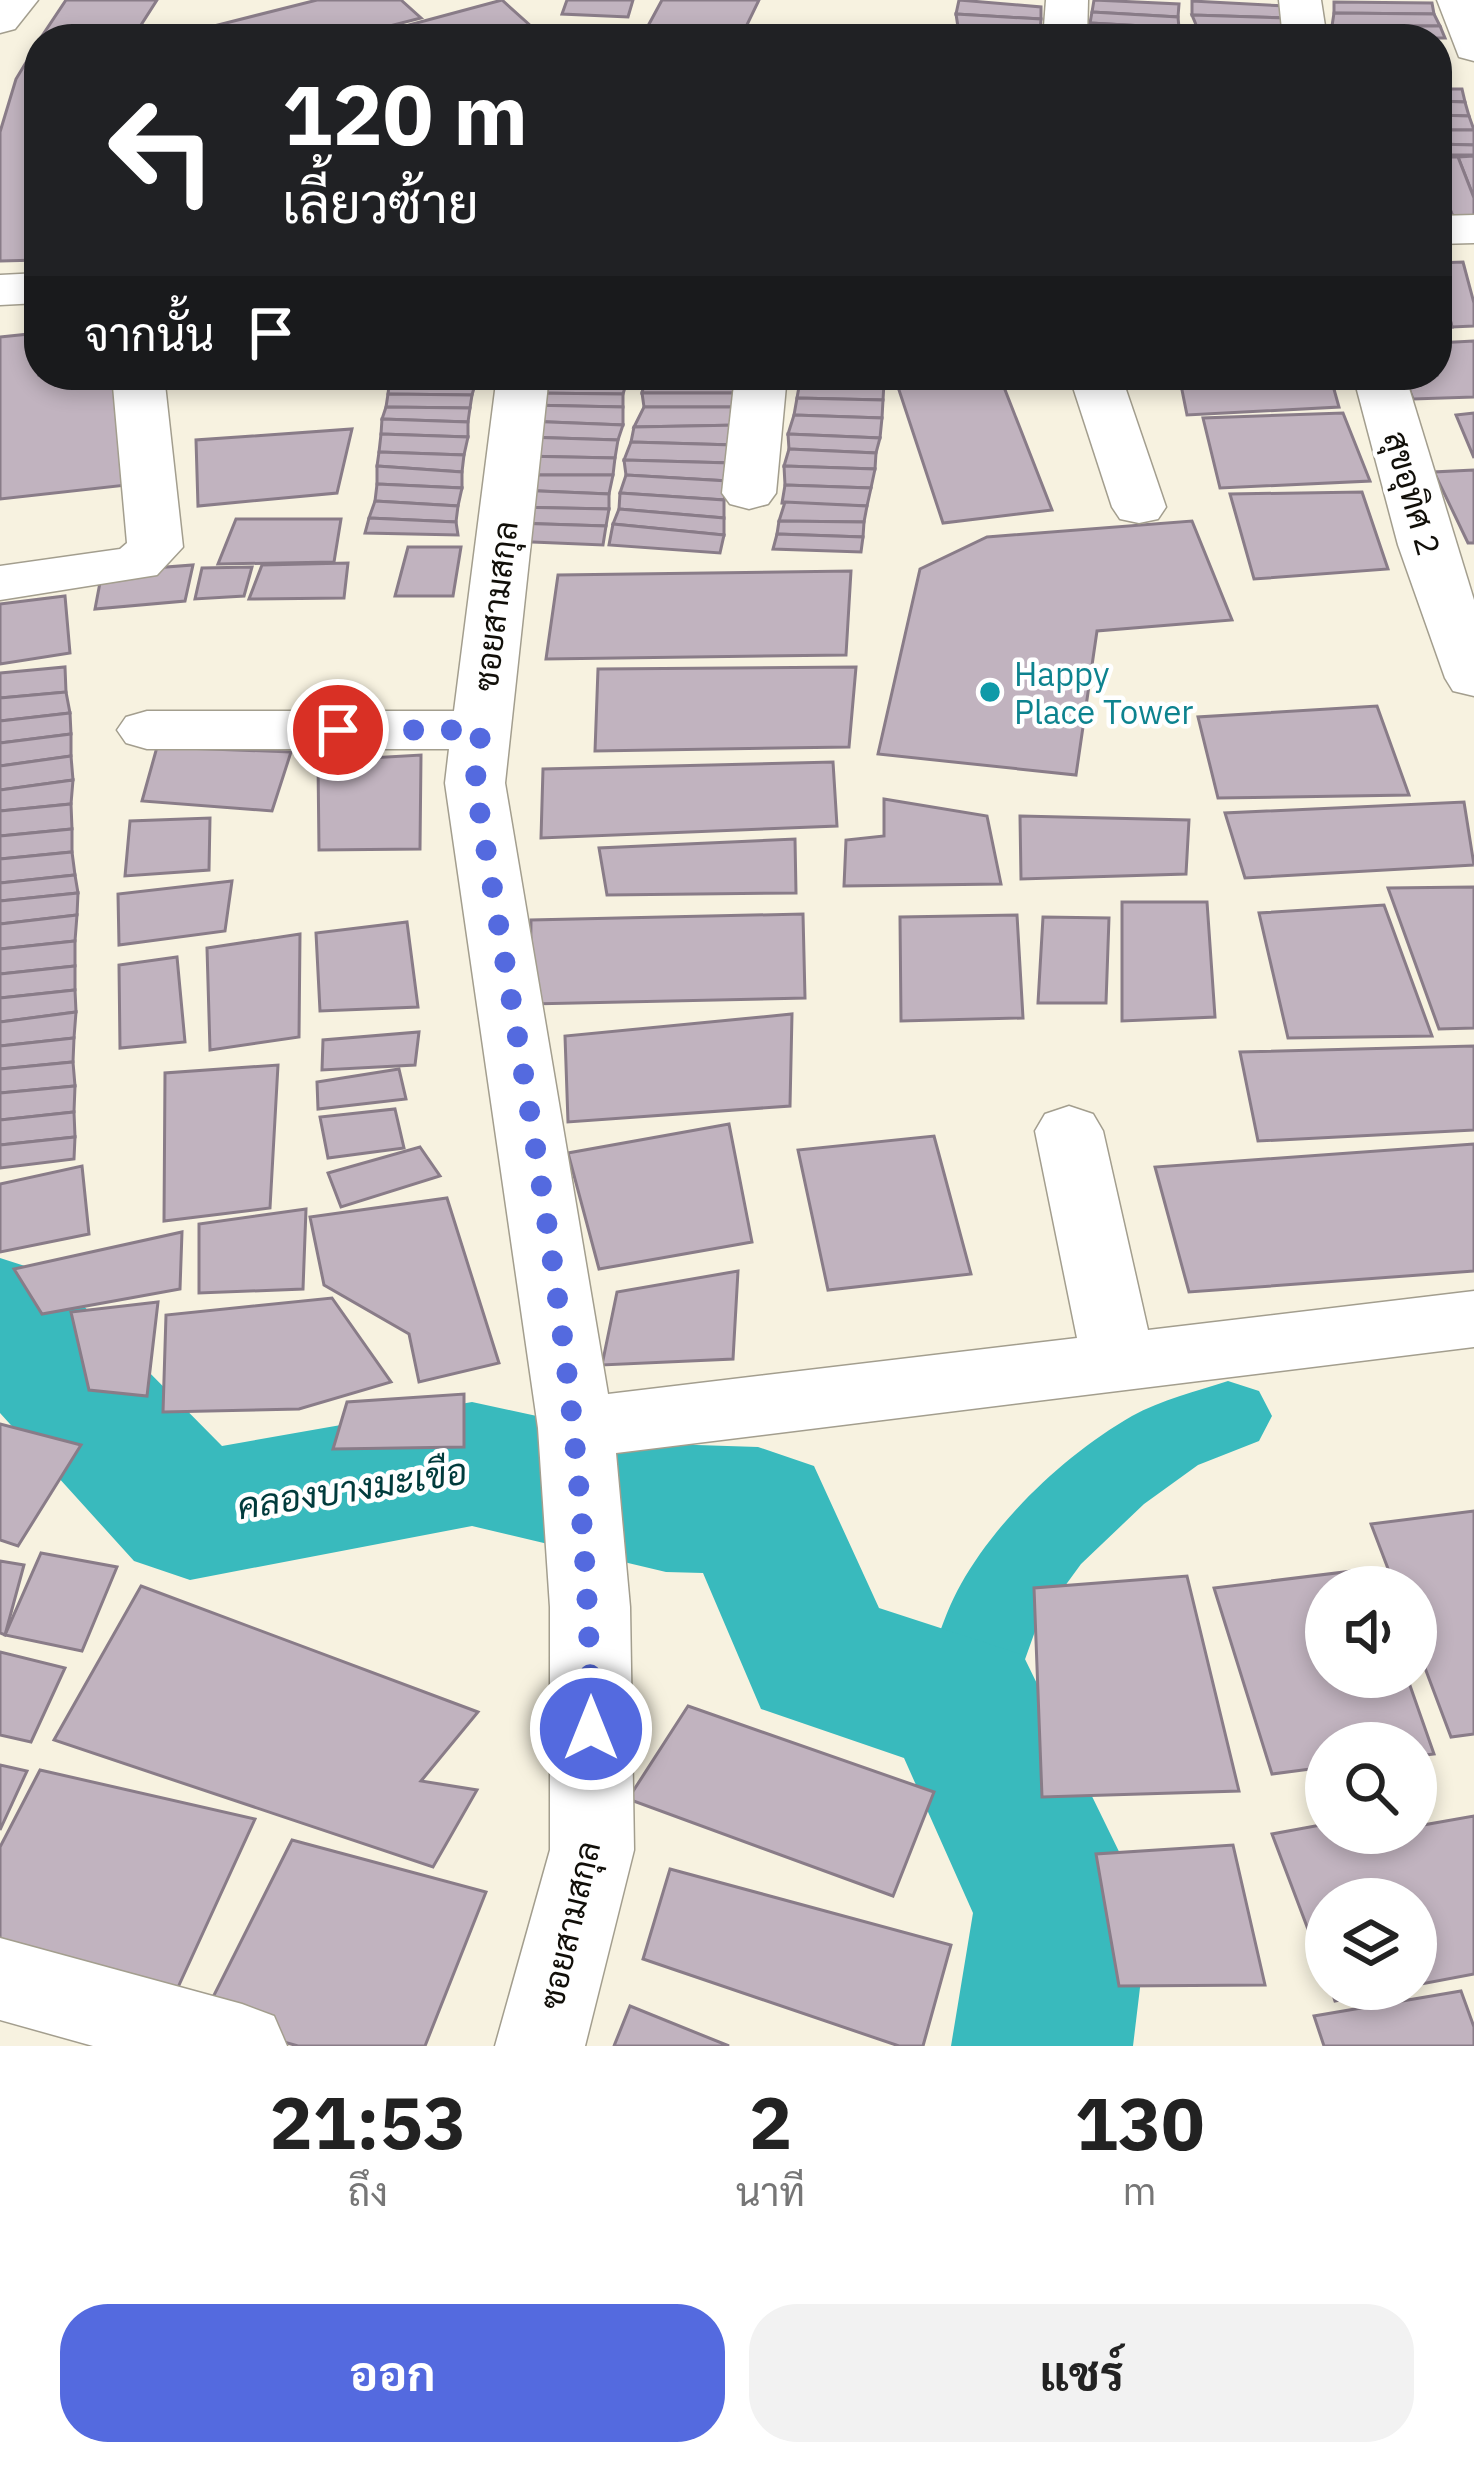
<!DOCTYPE html>
<html lang="th">
<head>
<meta charset="utf-8">
<style>
	body { margin:0; font-family:"IBM Plex Sans",Sarabun,sans-serif; background:#f2f2f2; color:#222; height:100vh; display:flex; flex-direction:column; font-size:45px; white-space:nowrap }
	* { box-sizing:border-box; margin:0 }
	p { font-size:39px; color:#767676 }
	.icon { flex:none; width:66px; height:66px; fill:none; stroke:currentColor; stroke-width:2; stroke-linecap:round; stroke-linejoin:round }
	.map { position:relative; height:2046px; overflow:hidden }
	.details { display:flex; flex-direction:column; background:#fff; flex:1 }
	.details>* { flex:none }
	.guide { position:absolute; left:24px; top:24px; width:1428px; height:366px; border-radius:48px; box-shadow:0 6px 18px #0003; background:#202124; color:#fff; overflow:hidden }
	.controls { position:absolute; left:1305px; top:1566px; display:grid; gap:24px }
	.controls a { display:grid; place-items:center; width:132px; height:132px; border-radius:50%; background:#fff; box-shadow:0 6px 18px #0003; font-size:60px }
	.pin { position:absolute; display:grid; place-items:center; width:102px; height:102px; color:#fff; margin:-51px; border:6px solid #fff; border-radius:50%; box-shadow:0 3px 12px #0007 }
	.me { position:absolute; width:132px; margin:-66px; rotate:0deg; stroke-linejoin:round; filter:drop-shadow(0 0 9px #0008) }
	.turn { display:flex; align-items:center; gap:42px; height:252px; padding:0 60px; font-size:54px }
	.turn .icon { width:156px; height:156px; stroke-width:2.5 }
	.turn b { display:block; font-size:84px; line-height:102px }
	.then { display:flex; align-items:center; height:114px; padding:0 60px; background:#0003; gap:24px; font-size:45px }
	.eta { display:flex; justify-content:space-evenly; align-items:center; height:204px; text-align:center }
	.eta b { font-size:72px; font-weight:700; line-height:84px }
	.button { display:flex; gap:24px; margin-top:auto; padding:24px 60px }
	.button a { flex:1; height:138px; border-radius:48px; background:#546adf; color:#fff; font-size:48px; font-weight:700; line-height:138px; text-align:center }
	.button a+a { background:#f2f2f2; color:#222 }
	.map>svg:first-child { display:block }
	.lines { fill:none; stroke-linecap:round; stroke-linejoin:round }
	.canal { fill:#39babd; fill-rule:evenodd }
	.river { fill:#39babd; fill-rule:evenodd }
	.building { fill:#c1b3bf; stroke:#897c88; stroke-width:3 }
	.minor-casing { stroke:#a39e8e; stroke-width:3 }
	.minor { fill:#fff; fill-rule:evenodd }
	.route { stroke:#546adf; stroke-width:21; stroke-dasharray:0 37.8 }
	.culture-dot { fill:#0f9aa8; stroke:#fff; stroke-width:4.5 }
	.labels { text-anchor:middle; dominant-baseline:central; stroke-width:9; stroke-linejoin:round; paint-order:stroke }
	.street-label { font-size:33px; fill:#110f09; stroke:#fff }
	.culture-label { font-size:33px; fill:#0d838f; stroke:#fff; text-anchor:start }
	.water-label { font-size:36px; font-style:italic; fill:#003b3c; stroke:#fff }
</style>
</head>
<body>
<div class="map">
<svg width="1474" height="2046" viewBox="0 0 1474 2046">
	<rect width="100%" height="100%" fill="#f7f2e0"/>
	<g class="lines">
		<!-- canal -->
		<path class="canal" d="M1228,1381l31,10 13,25 -13,25 -61,24 -54,39 -63,60 -43,59 -40,112 -34,12 -34,-12 -14,-29c14,-40 24,-85 45,-122 37,-66 105,-130 171,-168 29,-16 65,-25 96,-35z"/>
		<!-- river -->
		<polygon class="river" points="0,1258 53,1275 222,1446 472,1402 666,1444 758,1447 814,1466 879,1608 1023,1655 1149,1913 1133,2046 951,2046 973,1913 904,1758 761,1709 703,1573 666,1572 472,1526 190,1580 134,1561 0,1413"/>
	</g>
	<!-- building -->
	<g class="building">
		<polygon points="66,0 157,0 132,39 40,39"/>
		<polygon points="317,0 401,0 421,18 339,39 230,39 214,26"/>
		<polygon points="502,0 542,36 357,39"/>
		<polygon points="567,0 633,0 628,17 562,14"/>
		<polygon points="662,0 759,0 744,31 648,26"/>
		<polygon points="959,0 1041,7 1041,19 956,14"/>
		<polygon points="1094,0 1179,4 1178,17 1092,12"/>
		<polygon points="1192,1 1286,6 1287,18 1192,15"/>
		<polygon points="1334,2 1432,3 1434,14 1334,13"/>
		<polygon points="1092,12 1178,17 1179,28 1090,23"/>
		<polygon points="1334,13 1434,14 1440,26 1332,26"/>
		<polygon points="956,14 1041,19 1040,33 958,27"/>
		<polygon points="1192,15 1287,18 1288,31 1197,27"/>
		<polygon points="1090,23 1179,28 1178,39 1087,36"/>
		<polygon points="1332,26 1440,26 1445,38 1335,38"/>
		<polygon points="958,27 1040,33 1041,39 954,39"/>
		<polygon points="1197,27 1288,31 1288,39 1196,39"/>
		<polygon points="39,41 39,260 0,261 0,132 16,79"/>
		<polygon points="1437,89 1462,89 1465,102 1437,101"/>
		<polygon points="1437,101 1465,102 1469,116 1437,115"/>
		<polygon points="1437,115 1469,116 1474,130 1437,130"/>
		<polygon points="1437,130 1474,130 1474,145 1437,144"/>
		<polygon points="1437,144 1474,145 1474,155 1437,155"/>
		<polygon points="1474,156 1474,198 1458,157"/>
		<polygon points="1437,157 1458,157 1474,198 1474,218 1453,217 1437,174"/>
		<polygon points="1437,174 1453,217 1437,217"/>
		<polygon points="1463,262 1474,303 1474,326 1452,327 1437,263"/>
		<polygon points="1437,270 1452,327 1437,327"/>
		<polygon points="39,333 39,375 118,375 127,485 0,499 0,337"/>
		<polygon points="1474,341 1474,397 1413,399 1404,375 1437,375 1437,343"/>
		<polygon points="192,375 235,375 233,383 191,384"/>
		<polygon points="235,375 281,375 280,382 233,383"/>
		<polygon points="1179,375 1330,375 1339,407 1187,415"/>
		<polygon points="646,376 745,377 743,393 642,393"/>
		<polygon points="390,377 477,378 472,395 388,394"/>
		<polygon points="1000,377 1052,510 943,523 896,381"/>
		<polygon points="534,378 628,378 623,394 530,393"/>
		<polygon points="800,381 884,383 883,400 797,398"/>
		<polygon points="530,393 623,394 623,407 527,405"/>
		<polygon points="642,393 743,393 743,407 644,407"/>
		<polygon points="388,394 472,395 470,408 386,407"/>
		<polygon points="797,398 883,400 882,418 794,415"/>
		<polygon points="527,405 623,407 623,425 525,421"/>
		<polygon points="386,407 470,408 468,422 382,419"/>
		<polygon points="644,407 743,407 740,425 634,427"/>
		<polygon points="1343,413 1370,481 1220,488 1203,418"/>
		<polygon points="1474,413 1474,458 1456,415"/>
		<polygon points="794,415 882,418 880,438 788,434"/>
		<polygon points="382,419 468,422 468,437 381,434"/>
		<polygon points="525,421 623,425 618,440 525,437"/>
		<polygon points="740,425 734,445 631,442 634,427"/>
		<polygon points="352,429 337,493 198,506 196,440"/>
		<polygon points="381,434 468,437 464,455 379,452"/>
		<polygon points="788,434 880,438 876,453 789,449"/>
		<polygon points="525,437 618,440 615,458 521,456"/>
		<polygon points="631,442 734,445 731,463 624,460"/>
		<polygon points="789,449 876,453 875,469 784,466"/>
		<polygon points="379,452 464,455 462,472 377,466"/>
		<polygon points="521,456 615,458 613,475 519,475"/>
		<polygon points="624,460 731,463 728,481 626,475"/>
		<polygon points="377,466 462,472 462,488 377,484"/>
		<polygon points="784,466 875,469 871,488 785,485"/>
		<polygon points="1474,470 1474,543 1468,543 1434,472"/>
		<polygon points="519,475 613,475 609,494 516,490"/>
		<polygon points="626,475 728,481 724,500 620,493"/>
		<polygon points="377,484 462,488 458,506 375,501"/>
		<polygon points="785,485 871,488 867,506 782,503"/>
		<polygon points="516,490 609,494 609,509 513,507"/>
		<polygon points="1362,492 1388,569 1254,579 1230,494"/>
		<polygon points="620,493 724,500 724,518 619,509"/>
		<polygon points="375,501 458,506 456,522 369,518"/>
		<polygon points="785,502 867,506 864,522 779,521"/>
		<polygon points="513,507 609,509 606,526 513,523"/>
		<polygon points="619,509 724,518 724,535 613,524"/>
		<polygon points="369,518 456,522 458,535 365,533"/>
		<polygon points="236,519 341,519 334,562 218,564"/>
		<polygon points="779,521 864,522 863,537 777,534"/>
		<polygon points="1192,521 1232,620 1097,631 1076,775 878,754 920,569 987,537"/>
		<polygon points="513,523 606,526 603,545 509,541"/>
		<polygon points="613,524 724,535 720,553 609,545"/>
		<polygon points="777,534 863,537 861,552 773,549"/>
		<polygon points="408,547 461,547 453,596 395,596"/>
		<polygon points="348,563 344,598 249,599 262,565"/>
		<polygon points="193,565 185,601 95,609 102,572"/>
		<polygon points="252,567 244,596 195,599 202,568"/>
		<polygon points="851,571 846,655 546,659 558,575"/>
		<polygon points="65,596 70,653 0,664 0,604"/>
		<polygon points="65,667 66,692 0,698 0,673"/>
		<polygon points="856,667 849,747 595,751 598,669"/>
		<polygon points="66,692 70,713 0,721 0,698"/>
		<polygon points="1377,706 1409,795 1218,798 1198,717"/>
		<polygon points="70,713 71,734 0,743 0,721"/>
		<polygon points="71,734 71,756 0,766 0,743"/>
		<polygon points="157,747 291,752 272,811 142,801"/>
		<polygon points="421,755 420,849 319,850 318,761"/>
		<polygon points="71,756 73,780 0,790 0,766"/>
		<polygon points="833,762 837,826 541,838 543,769"/>
		<polygon points="73,780 71,804 0,811 0,790"/>
		<polygon points="884,799 987,816 1001,884 844,886 846,840 884,836"/>
		<polygon points="1464,802 1474,865 1245,878 1225,813"/>
		<polygon points="71,804 72,829 0,836 0,811"/>
		<polygon points="1020,816 1189,820 1186,874 1021,879"/>
		<polygon points="210,818 209,870 125,876 130,821"/>
		<polygon points="72,829 72,852 0,859 0,836"/>
		<polygon points="795,839 796,893 607,895 599,848"/>
		<polygon points="72,852 75,875 0,883 0,859"/>
		<polygon points="75,875 78,893 0,901 0,883"/>
		<polygon points="232,881 225,931 119,945 118,894"/>
		<polygon points="1474,887 1474,1028 1439,1029 1388,888"/>
		<polygon points="78,893 77,915 0,924 0,901"/>
		<polygon points="1122,902 1207,902 1215,1017 1122,1021"/>
		<polygon points="1384,905 1432,1036 1288,1038 1259,913"/>
		<polygon points="803,914 805,998 530,1004 531,920"/>
		<polygon points="77,915 75,941 0,949 0,924"/>
		<polygon points="1017,915 1023,1018 901,1021 900,917"/>
		<polygon points="1043,917 1109,918 1106,1003 1038,1003"/>
		<polygon points="407,922 418,1007 320,1011 316,933"/>
		<polygon points="300,934 299,1037 210,1050 207,948"/>
		<polygon points="75,941 75,966 0,974 0,949"/>
		<polygon points="177,957 185,1042 120,1048 119,965"/>
		<polygon points="75,966 75,990 0,998 0,974"/>
		<polygon points="75,990 76,1012 0,1022 0,998"/>
		<polygon points="76,1012 74,1038 0,1046 0,1022"/>
		<polygon points="792,1014 790,1106 568,1122 565,1036"/>
		<polygon points="419,1032 415,1065 322,1070 323,1040"/>
		<polygon points="74,1038 73,1062 0,1069 0,1046"/>
		<polygon points="1474,1046 1474,1130 1258,1141 1240,1052"/>
		<polygon points="73,1062 75,1086 0,1093 0,1069"/>
		<polygon points="278,1065 270,1208 164,1221 165,1073"/>
		<polygon points="399,1069 406,1099 318,1109 317,1082"/>
		<polygon points="75,1086 74,1112 0,1120 0,1093"/>
		<polygon points="395,1109 404,1148 328,1158 320,1117"/>
		<polygon points="74,1112 75,1137 0,1145 0,1120"/>
		<polygon points="729,1124 752,1242 599,1269 568,1153"/>
		<polygon points="934,1136 971,1274 828,1290 798,1150"/>
		<polygon points="75,1137 74,1159 0,1168 0,1145"/>
		<polygon points="1474,1144 1474,1271 1189,1292 1155,1167"/>
		<polygon points="420,1147 440,1176 341,1207 328,1173"/>
		<polygon points="82,1166 89,1234 0,1252 0,1184"/>
		<polygon points="447,1198 499,1363 419,1382 409,1334 324,1285 310,1217"/>
		<polygon points="306,1209 303,1289 199,1293 199,1224"/>
		<polygon points="182,1232 180,1289 42,1314 14,1269"/>
		<polygon points="738,1271 733,1359 602,1365 617,1292"/>
		<polygon points="332,1298 391,1382 299,1409 163,1412 166,1315"/>
		<polygon points="158,1302 147,1396 89,1390 71,1312"/>
		<polygon points="464,1394 464,1447 333,1449 347,1402"/>
		<polygon points="0,1424 81,1445 18,1546 0,1540"/>
		<polygon points="1474,1511 1474,1734 1451,1737 1416,1644 1416,1587 1395,1587 1371,1524"/>
		<polygon points="41,1553 117,1567 82,1651 5,1635"/>
		<polygon points="0,1561 24,1565 5,1635 0,1633"/>
		<polygon points="1369,1569 1375,1587 1326,1587 1326,1677 1407,1677 1434,1754 1416,1756 1416,1743 1326,1743 1326,1767 1272,1774 1214,1588"/>
		<polygon points="1187,1576 1239,1791 1042,1797 1034,1588"/>
		<polygon points="141,1586 478,1712 421,1781 477,1790 433,1867 54,1740"/>
		<polygon points="0,1652 65,1668 31,1742 0,1735"/>
		<polygon points="688,1706 934,1792 893,1896 628,1799"/>
		<polygon points="0,1765 27,1771 0,1830"/>
		<polygon points="40,1770 255,1819 174,1996 0,1948 0,1847"/>
		<polygon points="1416,1815 1423,1825 1474,1816 1474,1974 1416,1985 1416,1899 1326,1899 1326,1977 1272,1834 1326,1824 1326,1833 1416,1833"/>
		<polygon points="292,1840 486,1892 425,2046 298,2046 202,2019"/>
		<polygon points="1233,1845 1265,1985 1119,1986 1096,1854"/>
		<polygon points="670,1869 951,1945 923,2046 899,2046 643,1959"/>
		<polygon points="1331,1989 1397,1989 1335,2001"/>
		<polygon points="1461,1991 1474,2027 1474,2046 1324,2046 1314,2016"/>
		<polygon points="630,2006 729,2046 614,2046"/>
	</g>
	<g class="lines">
		<defs>
			<g id="minor">
				<polygon points="0,0 38,0 15,29 0,33"/>
				<polygon points="1046,0 1088,0 1087,39 1043,39"/>
				<polygon points="1279,0 1321,0 1327,39 1283,39"/>
				<polygon points="1437,0 1474,0 1474,61 1459,57"/>
				<polygon points="1474,215 1474,243 1437,244 1437,216"/>
				<polygon points="39,273 39,303 0,305 0,275"/>
				<polygon points="112,375 164,375 183,547 157,575 0,600 0,566 120,549 127,543"/>
				<polygon points="497,375 549,375 505,783 608,1394 1077,1338 1035,1131 1045,1114 1069,1106 1093,1114 1103,1131 1148,1330 1474,1291 1474,1347 616,1453 630,1607 634,1850 585,2046 495,2046 550,1850 550,1607 538,1428 445,783 449,749 147,749 126,743 117,730 126,717 147,711 454,711"/>
				<polygon points="735,375 787,375 776,493 768,504 749,509 730,504 722,493"/>
				<polygon points="1069,375 1121,375 1166,507 1158,519 1139,523 1120,519 1112,507"/>
				<polygon points="1353,375 1405,375 1474,600 1474,696 1453,691 1445,678 1398,545"/>
				<polygon points="0,1938 242,2004 274,2016 287,2046 93,2046 0,2020"/>
			</g>
		</defs>
		<!-- minor casing -->
		<use href="#minor" class="minor-casing"/>
		<!-- minor -->
		<use href="#minor" class="minor"/>
	</g>
	<g class="lines">
		<!-- route -->
		<path class="route" d="M338,730h143l-6,53c51,314 114,627 116,946"/>
	</g>
	<!-- markers -->
	<circle class="culture-dot" cx="990" cy="692" r="12"/>
	<g class="labels">
		<!-- street labels -->
		<g class="street-label">
			<text transform="translate(1413 493) rotate(74)">สุขอุทิศ 2</text>
			<text transform="translate(495 606) rotate(-83)">ซอยสามสกุล</text>
			<text transform="translate(569 1925) rotate(-77)">ซอยสามสกุล</text>
		</g>
		<!-- culture labels -->
		<g class="culture-label">
			<text x="1014" y="673">Happy<tspan x="1014" dy="38">Place Tower</tspan></text>
		</g>
		<!-- water labels -->
		<g class="water-label">
			<text transform="translate(352 1488) rotate(-9)">คลองบางมะเขือ</text>
		</g>
	</g>
</svg>
<div class="controls">
<a><svg class="icon" aria-label="sound" viewBox="0 0 24 24"><path d="M4 9h4l5-4v14l-5-4H4zM17 9q2 3 0 6"/></svg></a>
<a><svg class="icon" aria-label="search" viewBox="0 0 24 24"><circle cx="10" cy="10" r="6"/><path d="M15 15l6 6"/></svg></a>
<a><svg class="icon" aria-label="layers" viewBox="0 0 24 24"><path d="M12 4l9 5-9 5-9-5zM3 14l9 5 9-5"/></svg></a>
</div>
<div class="pin" style="left:338px;top:730px;background:#d93025"><svg class="icon" aria-label="arrive" viewBox="0 0 24 24"><path d="M6 21V4h12l-3 4 3 4H6"/></svg></div>
<svg class="me" style="left:591px;top:1729px" viewBox="-20 -20 40 40"><circle r="17" fill="#546adf" stroke="#fff" stroke-width="3"/><path d="M0-11L8 9 0 5-8 9z" fill="#fff"/></svg>
<div class="guide">
<div class="turn"><svg class="icon" aria-label="left" viewBox="0 0 24 24"><path d="M17 20v-9H6M10 6l-5 5 5 5"/></svg><div><b>120 m</b>เลี้ยวซ้าย</div></div>
<div class="then">จากนั้น<svg class="icon" aria-label="arrive" viewBox="0 0 24 24"><path d="M6 21V4h12l-3 4 3 4H6"/></svg></div>
</div>
</div>
<section class="details">
<div class="eta">
<div><b>21:53</b><p>ถึง</p></div>
<div><b>2</b><p>นาที</p></div>
<div><b>130</b><p>m</p></div>
</div>
<div class="button"><a>ออก</a><a>แชร์</a></div>
</section>
</body>
</html>
